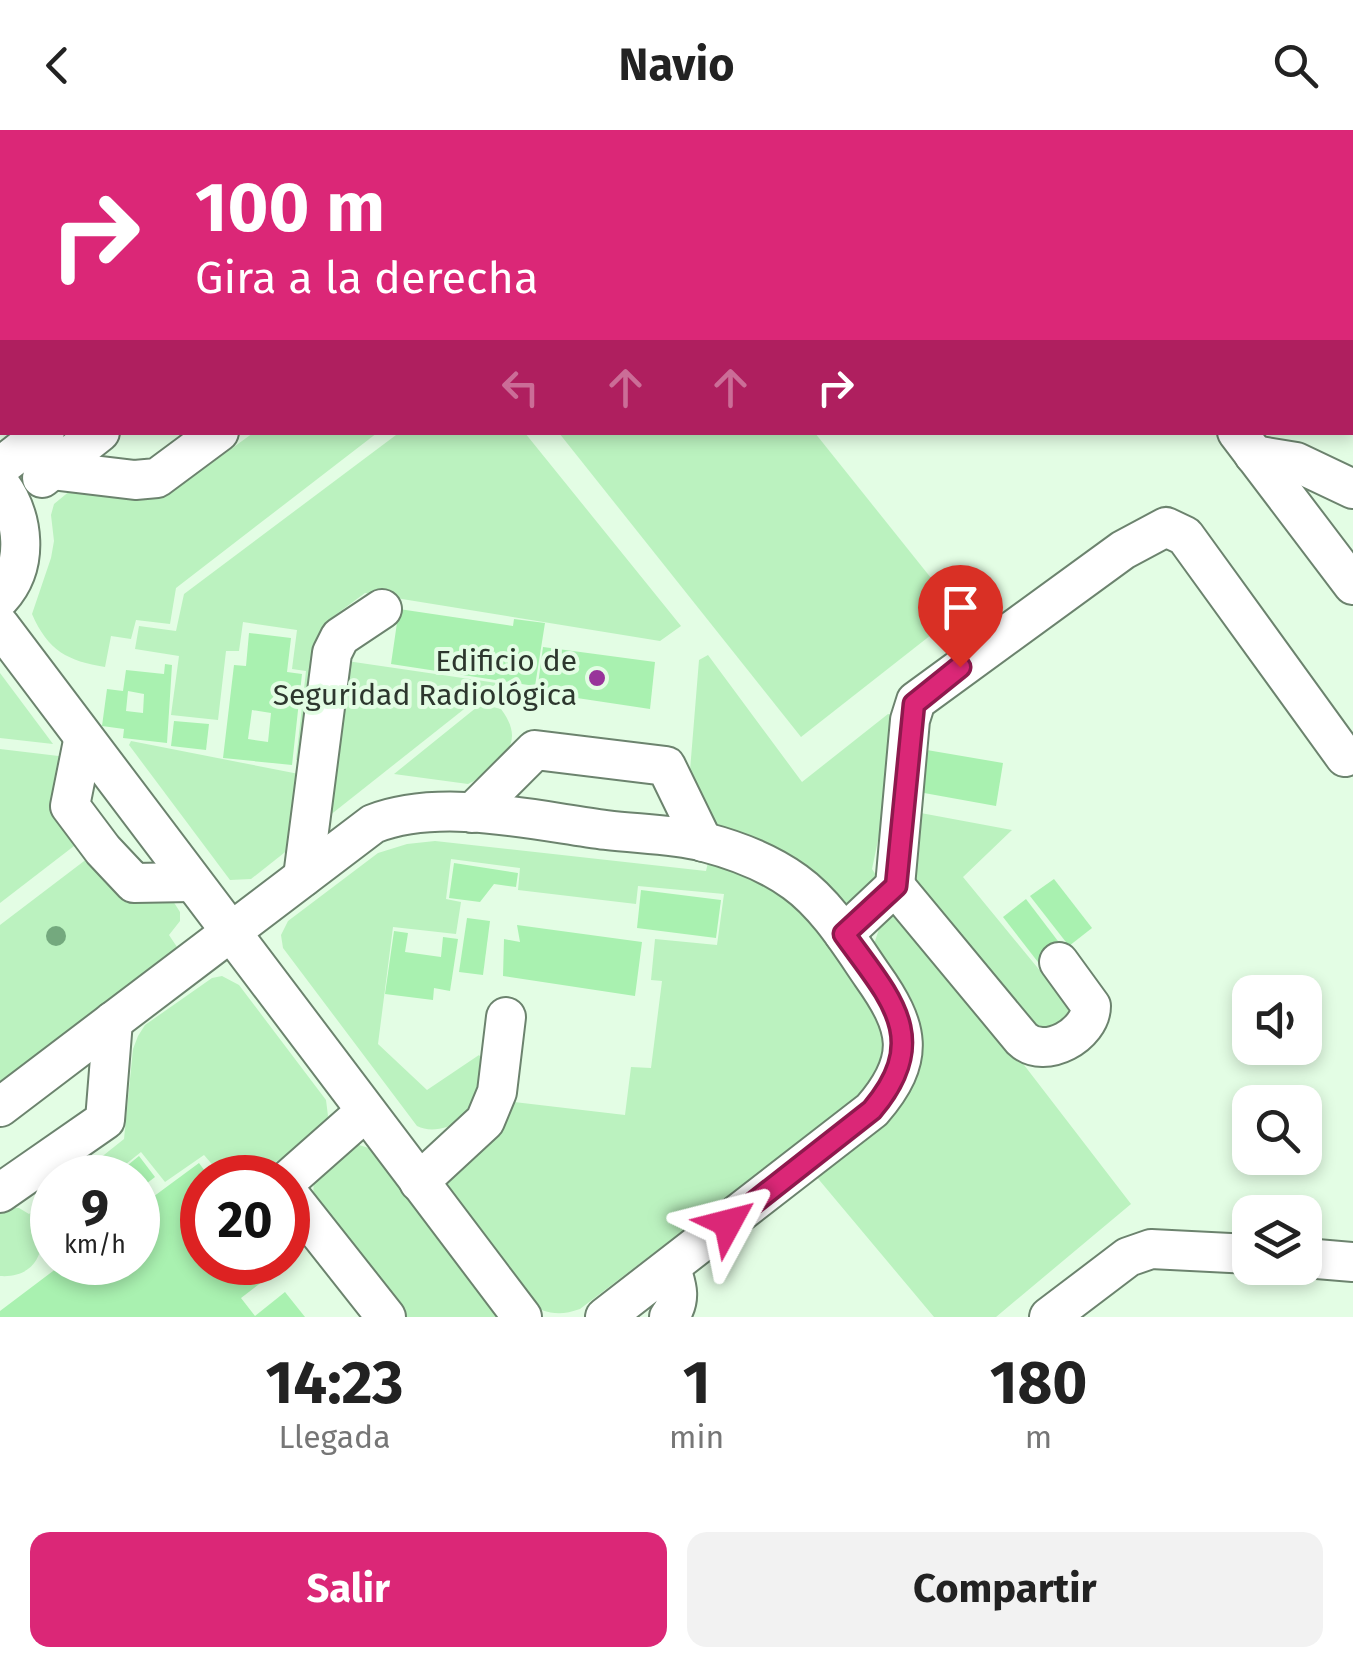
<!DOCTYPE html>
<html lang="es">
<head>
<meta charset="utf-8">
<style>
	body { margin:0; font-family:"Fira Sans",sans-serif; background:#f2f2f2; color:#222; height:100vh; display:flex; flex-direction:column; font-size:38px; white-space:nowrap }
	* { box-sizing:border-box; margin:0 }
	p { font-size:32px; color:#767676 }
	.icon { flex:none; width:55px; height:55px; fill:none; stroke:currentColor; stroke-width:2; stroke-linecap:round; stroke-linejoin:round }
	.map { position:relative; height:1187px; overflow:hidden }
	.details { display:flex; flex-direction:column; background:#fff; flex:1 }
	.details>* { flex:none }
	.top-card { position:absolute; left:0px; top:0px; width:1355px; height:305px; box-shadow:0 5px 15px #0003; background:#db2777; color:#fff; overflow:hidden }
	.buttons { position:absolute; left:1232px; top:845px; display:grid; gap:20px }
	.buttons a { display:grid; place-items:center; width:90px; height:90px; border-radius:20px; background:#fff; box-shadow:0 5px 15px #0003; font-size:50px }
	.speed { position:absolute; left:30px; top:1025px; display:flex; gap:20px; font-size:50px; font-weight:700; text-align:center }
	.speed>* { display:grid; place-content:center; width:130px; height:130px; border-radius:50%; background:#fff; box-shadow:0 5px 15px #0003; line-height:1 }
	.speed small { font-size:25px; font-weight:400 }
	.speed .limit { border:15px solid #d22; background:#fff; color:#111 }
	.pin { position:absolute; display:grid; place-items:center; width:85px; height:85px; color:#fff; margin:-102px -42px; border-radius:50% 50% 50% 0; rotate:-45deg; box-shadow:0 0 10px #0007 }
	.pin .icon { rotate:45deg }
	.me { position:absolute; width:110px; margin:-55px; rotate:52deg; stroke-linejoin:round; filter:drop-shadow(0 0 8px #0008) }
	.turn { display:flex; align-items:center; gap:35px; height:210px; padding:0 30px; font-size:45px }
	.turn .icon { width:130px; height:130px; stroke-width:2.5 }
	.turn b { display:block; font-size:70px; line-height:85px }
	.lanes { display:flex; align-items:center; height:95px; padding:0 30px; background:#0003; justify-content:center; gap:50px; direction:ltr }
	.lanes .off { opacity:.35 }
	.eta { display:flex; justify-content:space-evenly; align-items:center; height:170px; text-align:center }
	.eta b { font-size:60px; font-weight:700; line-height:70px }
	.cta { display:flex; gap:20px; margin-top:auto; padding:20px 30px }
	.cta a { flex:1; height:115px; border-radius:20px; background:#db2777; color:#fff; font-size:40px; font-weight:700; line-height:115px; text-align:center }
	.cta a+a { background:#f2f2f2; color:#222 }
	header { display:flex; justify-content:space-between; align-items:center; height:130px; padding:0 30px; background:#fff; font-size:45px; font-weight:700 }
	.map>svg:first-child { display:block }
	.green { fill:#bbf2bf }
	.building { fill:#a9f1b0; fill-rule:evenodd }
	.lines { fill:none; stroke-linecap:round; stroke-linejoin:round }
	.minor-casing { stroke:#6c836e; stroke-width:42 }
	.minor { stroke:#fff; stroke-width:38 }
	.tree { fill:#74a97e }
	.route-casing { stroke:#8e194d; stroke-width:25 }
	.route { stroke:#db2777; stroke-width:18 }
	.poi-dot { fill:#98349a; stroke:#e3fde4; stroke-width:4 }
	.labels { text-anchor:middle; dominant-baseline:central; stroke-width:8; stroke-linejoin:round; paint-order:stroke }
	.poi-label { font-size:30px; fill:#2d372e; stroke:#e3fde4; text-anchor:end }
</style>
</head>
<body>
<header><svg class="icon" aria-label="back" viewBox="0 0 24 24"><path d="M15 5l-7 7 7 7"/></svg>Navio<svg class="icon" aria-label="search" viewBox="0 0 24 24"><circle cx="10" cy="10" r="6"/><path d="M15 15l6 6"/></svg></header>
<div class="map">
<svg width="1353" height="1187" viewBox="0 0 1353 1187">
	<rect width="100%" height="100%" fill="#e3fde4"/>
	<!-- green -->
	<g class="green">
		<polygon points="400,302 525,303 681,496 660,511 365,463 326,492 307,630 296,630 306,541 292,539 297,500 243,492 239,521 226,521 218,590 171,585 179,526 135,519 139,496 176,501 184,464"/>
		<path d="M253,303h124l-201,155 -6,36 -34,-4 -5,19 -20,-3 -6,31c-37,-6 -57,-16 -73,-53l19,-56 3,-17 -3,-26 3,-11 17,-14 88,5 13,-3z"/>
		<polygon points="559,303 815,303 959,483 801,607"/>
		<polygon points="708,525 802,652 888,584 904,587 872,739 880,751 846,782 718,697 689,653 699,530"/>
		<polygon points="347,531 497,553 329,686"/>
		<polygon points="0,543 53,614 0,608"/>
		<path d="M489,576l12,3c27,36 -1,50 -27,72l-6,3 -74,-10 83,-67z"/>
		<polygon points="131,611 304,645 289,719 251,749 230,750 129,615"/>
		<polygon points="0,619 67,627 87,706 0,773"/>
		<polygon points="910,681 1012,700 963,747 1069,876 1068,886 1047,902 1035,902 912,747"/>
		<path d="M435,711l271,30 3,-13 77,32 71,88 28,53 -1,34 -20,28 -284,216c-22,8 -35,4 -56,-7l-77,-116 -2,-7 57,-58 12,-19 111,13 6,-48 20,1 11,-87 -11,-1 4,-41 62,6 7,-51 -86,-8 -2,18 -118,-14 2,-22 -69,-9 -5,40 15,3 -5,32 -63,-7 -15,117 49,46 52,-35 8,11c-2,11 -3,24 -7,33 -8,21 -42,38 -63,27l-134,-178 -2,-13 7,-14 90,-68 29,-9z"/>
		<polygon points="96,722 126,762 173,771 180,782 180,791 169,805 177,817 0,952 0,795"/>
		<path d="M890,787h13l15,10 213,277 -135,113h-62l-119,-142 101,-103c11,-34 3,-68 -19,-96 -8,-11 -16,-19 -23,-32l7,-21z"/>
		<polygon points="222,846 239,855 326,970 328,986 326,993 303,1014 253,1047 223,1047 204,1025 165,1052 141,1022 110,1047 75,1048 124,1009 133,919 138,906 145,895 212,848"/>
		<polygon points="356,1014 381,1022 507,1187 402,1187 313,1069 314,1046"/>
		<path d="M52,1066v28l-11,10c3,27 -14,44 -41,42v-69l19,1 10,6z"/>
	</g>
	<!-- building -->
	<g class="building">
		<polygon points="399,479 513,496 514,489 545,493 535,556 391,534"/>
		<path d="M249,503l42,5 -4,34 15,2 -10,91 -69,-7 11,-93 12,1zM252,580l19,3 -3,29 -20,-3z"/>
		<polygon points="543,517 655,532 650,579 537,562"/>
		<path d="M165,534l7,1 -5,78 -44,-5 1,-9 -22,-3 5,-37 16,2 3,-21 38,4zM128,561l16,3 -1,19 -17,-2z"/>
		<polygon points="174,591 209,594 206,620 171,616"/>
		<polygon points="921,619 1003,633 996,676 913,661"/>
		<polygon points="454,733 518,743 516,757 494,754 480,772 449,768"/>
		<polygon points="1054,749 1092,798 1069,816 1030,766"/>
		<polygon points="641,760 721,770 716,808 637,798"/>
		<polygon points="1026,769 1064,819 1041,836 1003,787"/>
		<polygon points="467,788 490,791 483,845 459,842"/>
		<polygon points="517,795 642,812 635,866 503,846 504,809 520,812"/>
		<polygon points="394,801 408,803 405,822 441,827 443,807 458,809 450,861 434,858 433,870 385,864"/>
		<polygon points="139,1026 155,1047 142,1057 150,1066 138,1076 138,1048 112,1048"/>
		<polygon points="199,1033 210,1048 202,1048 202,1132 274,1132 279,1139 241,1168 255,1186 285,1162 305,1187 0,1187 0,1181 65,1132 138,1132 138,1078"/>
	</g>
	<g class="lines">
		<defs>
			<g id="minor">
				<polyline points="345,2 347,0"/>
				<polyline points="432,2 435,0"/>
				<polyline points="489,2 493,0"/>
				<polyline points="1118,2 1118,0"/>
				<polyline points="1237,302 1353,455"/>
				<polyline points="1254,325 1296,332 1353,359"/>
				<polyline points="0,337 45,302"/>
				<polyline points="51,340 135,350 157,348 219,302"/>
				<polyline points="42,348 100,302"/>
				<path d="M0,354c24,33 30,81 0,114"/>
				<polyline points="0,496 522,1187"/>
				<polyline points="83,611 70,676 103,720 134,753 191,752"/>
				<polyline points="472,683 535,620 666,636 703,712"/>
				<polyline points="303,747 332,523 340,507 382,479"/>
				<polyline points="895,756 910,590 916,571 1123,420 1166,397 1185,406 1345,627"/>
				<path d="M844,804l51,-48 127,153c23,22 69,-5 69,-33l-32,-44"/>
				<path d="M0,977l373,-283c68,-27 163,-3 233,6 32,4 67,4 98,12 31,8 65,21 91,40 32,23 55,61 77,93 37,52 45,83 0,135l-267,207"/>
				<polyline points="288,1050 365,982"/>
				<polyline points="419,1052 485,991 497,962 506,887"/>
				<polyline points="0,1063 105,990 113,891"/>
				<polyline points="288,1063 386,1187"/>
				<polyline points="1305,1128 1353,1132"/>
				<path d="M669,1187c13,-17 8,-31 2,-49"/>
				<polyline points="1049,1187 1128,1127 1151,1119 1250,1124"/>
			</g>
		</defs>
		<!-- minor casing -->
		<use href="#minor" class="minor-casing"/>
		<!-- minor -->
		<use href="#minor" class="minor"/>
	</g>
	<!-- trees -->
	<circle class="tree" cx="56" cy="806" r="10"/>
	<g class="lines">
		<defs>
			<path id="route" d="M728,1093l144,-113c61,-72 17,-113 -28,-176l52,-48 18,-182 46,-37"/>
		</defs>
		<!-- route casing -->
		<use href="#route" class="route-casing"/>
		<!-- route -->
		<use href="#route" class="route"/>
	</g>
	<!-- markers -->
	<circle class="poi-dot" cx="597" cy="548" r="10"/>
	<g class="labels">
		<!-- poi labels -->
		<g class="poi-label">
			<text x="577" y="531">Edificio de<tspan x="577" dy="34">Seguridad Radiológica</tspan></text>
		</g>
	</g>
</svg>
<div class="buttons">
<a><svg class="icon" aria-label="sound" viewBox="0 0 24 24"><path d="M4 9h4l5-4v14l-5-4H4zM17 9q2 3 0 6"/></svg></a>
<a><svg class="icon" aria-label="search" viewBox="0 0 24 24"><circle cx="10" cy="10" r="6"/><path d="M15 15l6 6"/></svg></a>
<a><svg class="icon" aria-label="layers" viewBox="0 0 24 24"><path d="M12 4l9 5-9 5-9-5zM3 14l9 5 9-5"/></svg></a>
</div>
<div class="speed"><div>9<small>km/h</small></div><div class="limit">20</div></div>
<div class="pin" style="left:960px;top:537px;background:#d93025"><svg class="icon" aria-label="arrive" viewBox="0 0 24 24"><path d="M6 21V4h12l-3 4 3 4H6"/></svg></div>
<svg class="me" style="left:728px;top:1093px" viewBox="-20 -20 40 40"><path d="M0-17L14 15 0 8-14 15z" fill="#db2777" stroke="#fff" stroke-width="4"/></svg>
<div class="top-card">
<div class="turn"><svg class="icon" aria-label="right" viewBox="0 0 24 24"><path d="M7 20v-9h11M14 6l5 5-5 5"/></svg><div><b>100 m</b>Gira a la derecha</div></div>
<div class="lanes"><svg class="icon off" aria-label="left" viewBox="0 0 24 24"><path d="M17 20v-9H6M10 6l-5 5 5 5"/></svg><svg class="icon off" aria-label="ahead" viewBox="0 0 24 24"><path d="M12 20V5M6 11l6-6 6 6"/></svg><svg class="icon off" aria-label="ahead" viewBox="0 0 24 24"><path d="M12 20V5M6 11l6-6 6 6"/></svg><svg class="icon" aria-label="right" viewBox="0 0 24 24"><path d="M7 20v-9h11M14 6l5 5-5 5"/></svg></div>
</div>
</div>
<section class="details">
<div class="eta">
<div><b>14:23</b><p>Llegada</p></div>
<div><b>1</b><p>min</p></div>
<div><b>180</b><p>m</p></div>
</div>
<div class="cta"><a>Salir</a><a>Compartir</a></div>
</section>
</body>
</html>
